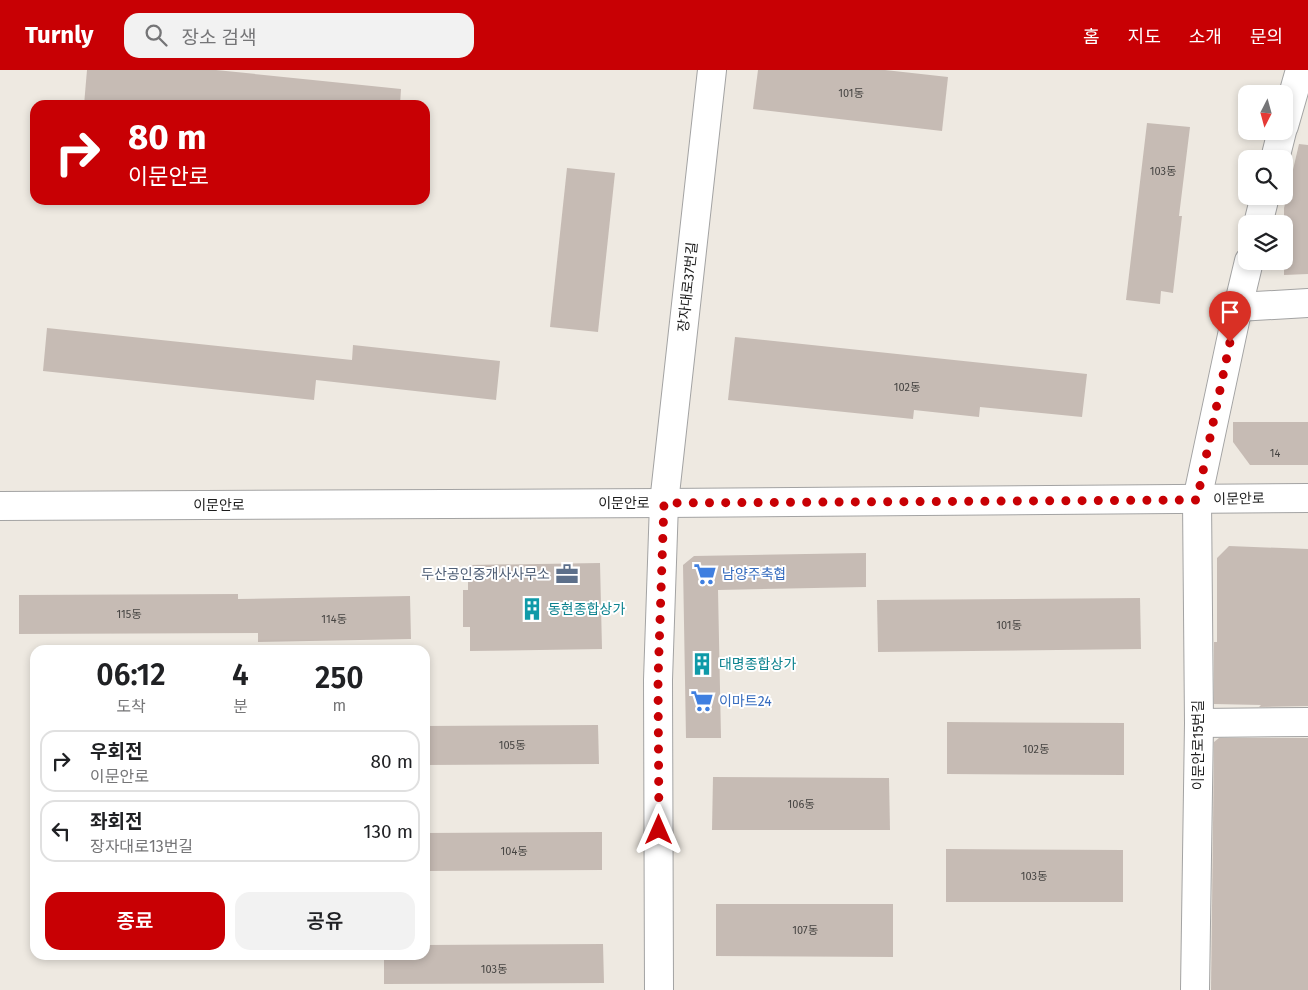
<!DOCTYPE html>
<html lang="ko">
<head>
<meta charset="utf-8">
<style>
	body { margin:0; font-family:"Fira Sans","Noto Sans KR",sans-serif; background:#f2f2f2; color:#202124; height:100vh; display:flex; flex-direction:column; font-size:19px; white-space:nowrap }
	* { box-sizing:border-box; margin:0 }
	p { font-size:16px; color:#757577 }
	.icon { flex:none; width:28px; height:28px; fill:none; stroke:currentColor; stroke-width:2; stroke-linecap:round; stroke-linejoin:round }
	.map { position:relative; flex:1; overflow:hidden }
	.drawer { position:absolute; left:30px; top:575px; width:400px; height:315px; display:flex; flex-direction:column; background:#fff; border-radius:15px; box-shadow:0 2px 8px #0003 }
	.drawer>* { flex:none }
	.banner { position:absolute; left:30px; top:30px; width:400px; height:105px; border-radius:15px; box-shadow:0 2px 8px #0003; background:#c80004; color:#fff; overflow:hidden }
	.needle { width:32px; rotate:186deg }
	.fabs { position:absolute; left:1238px; top:15px; display:grid; gap:10px }
	.fabs a { display:grid; place-items:center; width:55px; height:55px; border-radius:10px; background:#fff; box-shadow:0 2px 8px #0003; font-size:25px }
	.pin { position:absolute; display:grid; place-items:center; width:42px; height:42px; color:#fff; margin:-51px -21px; border-radius:50% 50% 50% 0; rotate:-45deg; box-shadow:0 0 5px #0007 }
	.pin .icon { rotate:45deg }
	.me { position:absolute; width:55px; margin:-28px; rotate:0deg; stroke-linejoin:round; filter:drop-shadow(0 0 4px #0008) }
	.turn { display:flex; align-items:center; gap:18px; height:105px; padding:0 15px; font-size:22px }
	.turn .icon { width:65px; height:65px; stroke-width:2.5 }
	.turn b { display:block; font-size:35px; line-height:42px }
	.eta { display:flex; justify-content:space-evenly; align-items:center; height:85px; text-align:center }
	.eta b { font-size:30px; font-weight:600; line-height:35px }
	.primary-button { display:flex; gap:10px; margin-top:auto; padding:10px 15px }
	.primary-button a { flex:1; height:58px; border-radius:15px; background:#c80004; color:#fff; font-size:20px; font-weight:600; line-height:58px; text-align:center }
	.primary-button a+a { background:#f2f2f2; color:#202124 }
	ul { padding:0; list-style:none }
	li { display:flex; align-items:center; gap:15px; height:62px; margin:0 10px 8px; padding:0 5px; border:2px solid #e0e0e0; border-radius:15px }
	li div { flex:1 }
	li b { display:block; font-size:19px }
	li em { font-style:normal }
	header { display:flex; align-items:center; gap:30px; box-sizing:border-box; height:70px; padding:0 25px; background:#c80004; color:#fff }
	header strong { font-size:24px }
	nav { display:flex; gap:28px; margin-inline-start:auto; font-size:18px }
	.search { width:350px; height:45px; background:#f2f2f2; display:flex; align-items:center; gap:12px; box-sizing:border-box; padding:0 18px; border-radius:15px; color:#757577; font-size:19px }
	.map>svg:first-child { display:block }
	.building { fill:#c6bbb4 }
	.lines { fill:none; stroke-linecap:round; stroke-linejoin:round }
	.minor-casing { stroke:#a3a3a3; stroke-width:30 }
	.tertiary-casing { stroke:#a3a3a3; stroke-width:30 }
	.minor { stroke:#fff; stroke-width:28 }
	.tertiary { stroke:#fff; stroke-width:28 }
	.route { stroke:#c80004; stroke-width:9; stroke-dasharray:0 16.2 }
	.labels { text-anchor:middle; dominant-baseline:central; stroke-width:4; stroke-linejoin:round; paint-order:stroke }
	.number-label { font-size:11px; fill:#464442 }
	.street-label { font-size:14px; fill:#1c1c1c; stroke:#fff }
	.service-label { font-size:14px; fill:#4e5e75; stroke:#fff; text-anchor:end }
	.shop-label { font-size:14px; fill:#366cbe; stroke:#fff; text-anchor:start }
	.culture-label { font-size:14px; fill:#0d838f; stroke:#fff; text-anchor:start }
</style>
</head>
<body>
<header>
<strong>Turnly</strong>
<div class="search"><svg class="icon" aria-label="search" viewBox="0 0 24 24"><circle cx="10" cy="10" r="6"/><path d="M15 15l6 6"/></svg>장소 검색</div>
<nav><a>홈</a><a>지도</a><a>소개</a><a>문의</a></nav>
</header>
<div class="map">
<svg width="1308" height="920" viewBox="0 0 1308 920">
	<rect width="100%" height="100%" fill="#eee9e1"/>
	<!-- building -->
	<g class="building">
		<polygon points="87,0 216,0 401,19 400,35 84,35"/>
		<polygon points="758,0 885,0 948,7 942,61 753,39"/>
		<polygon points="1147,53 1190,57 1179,146 1182,146 1173,223 1161,221 1160,234 1126,230"/>
		<polygon points="1299,74 1308,75 1308,204 1284,205 1284,138"/>
		<polygon points="567,98 615,103 598,262 550,257"/>
		<polygon points="47,258 352,290 353,275 500,291 496,330 316,310 314,330 43,301"/>
		<polygon points="735,267 1087,304 1082,347 980,337 979,347 914,340 913,349 728,330"/>
		<polygon points="1233,352 1308,352 1308,395 1250,395 1233,372"/>
		<polygon points="1229,476 1308,479 1308,636 1259,637 1261,635 1214,634 1214,572 1217,572 1217,488"/>
		<polygon points="866,483 866,517 718,520 721,668 686,668 683,495 694,486"/>
		<polygon points="600,493 602,579 470,581 470,557 463,557 463,520 468,520 468,495"/>
		<polygon points="238,524 238,529 410,526 411,569 258,572 258,563 19,564 19,525"/>
		<polygon points="1140,528 1141,579 878,582 877,530"/>
		<polygon points="947,652 1124,653 1124,705 947,704"/>
		<polygon points="598,655 599,694 425,695 425,656"/>
		<polygon points="1219,668 1308,668 1308,920 1211,920 1214,672"/>
		<polygon points="713,707 889,708 890,760 712,760"/>
		<polygon points="602,762 602,800 425,801 425,763"/>
		<polygon points="946,779 1123,780 1123,832 946,832"/>
		<polygon points="716,834 893,834 893,887 716,886"/>
		<polygon points="603,874 604,913 384,914 384,885 425,885 425,875"/>
	</g>
	<g class="lines">
		<defs>
			<g id="minor">
				<polyline points="1284,56 1300,0"/>
				<polyline points="1275,89 1282,61"/>
				<polyline points="1258,154 1265,126"/>
				<polyline points="1238,237 1308,233"/>
				<polyline points="1199,653 1308,652"/>
				<polyline points="1195,920 1199,653 1197,430 1238,237 1249,191"/>
			</g>
			<g id="tertiary">
				<polyline points="0,436 664,433 1308,428"/>
				<polyline points="659,920 658,610 664,433 712,0"/>
			</g>
		</defs>
		<!-- minor casing -->
		<use href="#minor" class="minor-casing"/>
		<!-- tertiary casing -->
		<use href="#tertiary" class="tertiary-casing"/>
		<!-- minor -->
		<use href="#minor" class="minor"/>
		<!-- tertiary -->
		<use href="#tertiary" class="tertiary"/>
	</g>
	<g class="lines">
		<!-- route -->
		<polyline class="route" points="659,760 658,610 664,433 1197,430 1230,272"/>
	</g>
	<!-- icons -->
	<defs>
		<symbol id="office-bare" viewBox="-9 -9 18 18"><path d="M-6-3h4V-5.5h4V-3h4V5H-6ZM-1-4.5V-3h2v-1.5ZM-6 0V1H6V0Z" fill="#5c6f8a" stroke="#fff" stroke-width="2.5" paint-order="stroke"/></symbol>
		<symbol id="supermarket-bare" viewBox="-9 -9 18 18"><path d="M-6-5.5h2.5l.6 2H6L4.5 2H-2.5L-4.4-4H-6ZM-1.5 3.2a1.3 1.3 0 1 0 .1 0ZM3 3.2a1.3 1.3 0 1 0 .1 0Z" fill="#3f7fe0" stroke="#fff" stroke-width="2.5" paint-order="stroke"/></symbol>
		<symbol id="building-bare" viewBox="-9 -9 18 18"><path d="M-4-6H4V6H1V3H-1V6H-4ZM-2.5-4.3h1.7v1.8h-1.7ZM.8-4.3h1.7v1.8H.8ZM-2.5-1h1.7V.8h-1.7ZM.8-1h1.7V.8H.8Z" fill="#0f9aa8" stroke="#fff" stroke-width="2.5" paint-order="stroke"/></symbol>
	</defs>
	<g fill-rule="evenodd">
		<use href="#office-bare" x="551" y="488" width="32" height="32"/>
		<use href="#supermarket-bare" x="689" y="488" width="32" height="32"/>
		<use href="#building-bare" x="516" y="523" width="32" height="32"/>
		<use href="#building-bare" x="686" y="578" width="32" height="32"/>
		<use href="#supermarket-bare" x="686" y="615" width="32" height="32"/>
	</g>
	<g class="labels">
		<!-- number labels -->
		<g class="number-label">
			<text x="851" y="23">101동</text>
			<text x="1163" y="101">103동</text>
			<text x="907" y="317">102동</text>
			<text x="1275" y="383">14</text>
			<text x="129" y="544">115동</text>
			<text x="334" y="549">114동</text>
			<text x="1009" y="555">101동</text>
			<text x="512" y="675">105동</text>
			<text x="1036" y="679">102동</text>
			<text x="801" y="734">106동</text>
			<text x="514" y="781">104동</text>
			<text x="1034" y="806">103동</text>
			<text x="805" y="860">107동</text>
			<text x="494" y="899">103동</text>
		</g>
		<!-- street labels -->
		<g class="street-label">
			<text transform="translate(688 217) rotate(-84)">장자대로37번길</text>
			<text transform="translate(1239 429) rotate(-1)">이문안로</text>
			<text x="624" y="433">이문안로</text>
			<text x="219" y="435">이문안로</text>
			<text transform="translate(1198 675) rotate(-90)">이문안로15번길</text>
		</g>
		<!-- service labels -->
		<g class="service-label">
			<text x="550" y="504">두산공인중개사사무소</text>
		</g>
		<!-- shop labels -->
		<g class="shop-label">
			<text x="722" y="504">남양주축협</text>
			<text x="719" y="631">이마트24</text>
		</g>
		<!-- culture labels -->
		<g class="culture-label">
			<text x="548" y="539">동현종합상가</text>
			<text x="719" y="594">대명종합상가</text>
		</g>
	</g>
</svg>
<div class="fabs">
<a><svg class="needle" viewBox="-14 -14 28 28"><path d="M0-13l5 13h-10z" fill="#e53935"/><path d="M0 13l5-13h-10z" fill="#757577"/></svg></a>
<a><svg class="icon" aria-label="search" viewBox="0 0 24 24"><circle cx="10" cy="10" r="6"/><path d="M15 15l6 6"/></svg></a>
<a><svg class="icon" aria-label="layers" viewBox="0 0 24 24"><path d="M12 4l9 5-9 5-9-5zM3 14l9 5 9-5"/></svg></a>
</div>
<div class="pin" style="left:1230px;top:272px;background:#d93025"><svg class="icon" aria-label="arrive" viewBox="0 0 24 24"><path d="M6 21V4h12l-3 4 3 4H6"/></svg></div>
<svg class="me" style="left:659px;top:760px" viewBox="-20 -20 40 40"><path d="M0-17L14 15 0 8-14 15z" fill="#c80004" stroke="#fff" stroke-width="4"/></svg>
<div class="banner">
<div class="turn"><svg class="icon" aria-label="right" viewBox="0 0 24 24"><path d="M7 20v-9h11M14 6l5 5-5 5"/></svg><div><b>80 m</b>이문안로</div></div>
</div>
<section class="drawer">
<div class="eta">
<div><b>06:12</b><p>도착</p></div>
<div><b>4</b><p>분</p></div>
<div><b>250</b><p>m</p></div>
</div>
<ul>
<li><svg class="icon" aria-label="right" viewBox="0 0 24 24"><path d="M7 20v-9h11M14 6l5 5-5 5"/></svg><div><b>우회전</b><p>이문안로</p></div><em>80 m</em></li>
<li><svg class="icon" aria-label="left" viewBox="0 0 24 24"><path d="M17 20v-9H6M10 6l-5 5 5 5"/></svg><div><b>좌회전</b><p>장자대로13번길</p></div><em>130 m</em></li>
</ul>
<div class="primary-button"><a>종료</a><a>공유</a></div>
</section>
</div>
</body>
</html>
